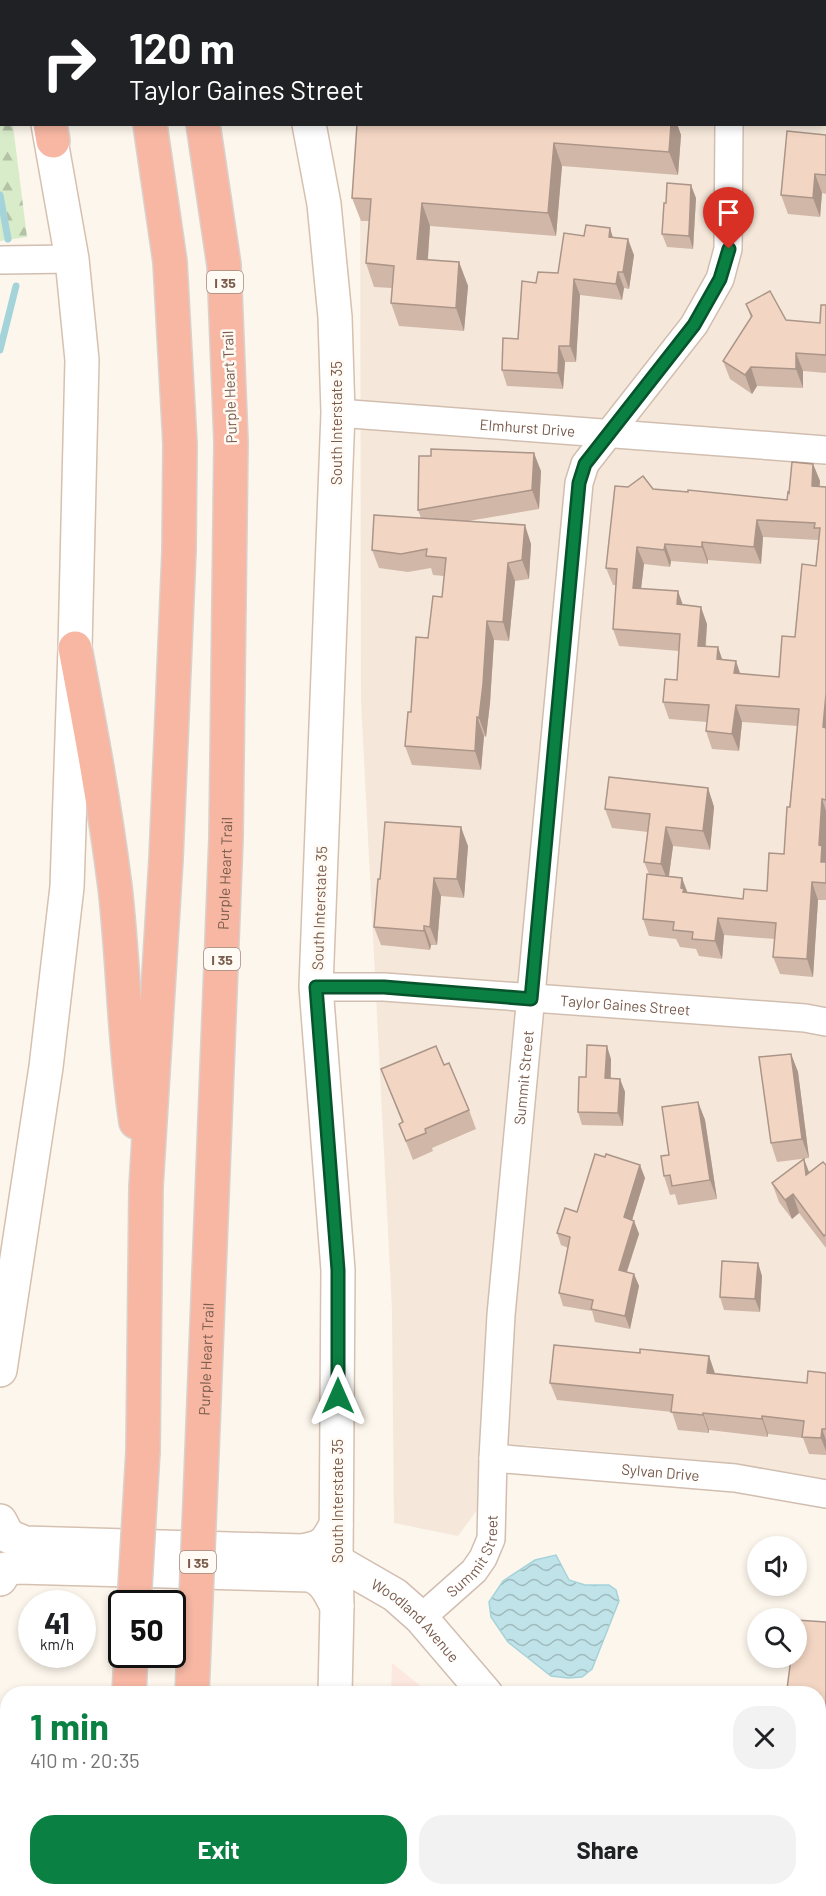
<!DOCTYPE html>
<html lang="en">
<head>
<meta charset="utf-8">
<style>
	body { margin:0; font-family:Barlow,sans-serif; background:#f2f2f2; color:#202124; height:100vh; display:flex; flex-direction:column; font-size:22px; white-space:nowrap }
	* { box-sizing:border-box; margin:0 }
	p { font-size:20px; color:#757577 }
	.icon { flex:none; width:33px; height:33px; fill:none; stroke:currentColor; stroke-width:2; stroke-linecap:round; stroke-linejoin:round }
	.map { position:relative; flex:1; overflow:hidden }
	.details { position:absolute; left:0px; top:1686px; width:826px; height:210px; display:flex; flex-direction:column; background:#fff; border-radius:24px 24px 0 0; box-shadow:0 3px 9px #0003 }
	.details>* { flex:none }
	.hud { position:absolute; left:0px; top:0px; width:826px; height:126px; box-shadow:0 3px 9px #0003; background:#202124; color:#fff; overflow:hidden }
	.tools { position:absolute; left:747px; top:1536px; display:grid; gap:12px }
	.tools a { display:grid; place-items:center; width:60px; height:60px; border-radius:50%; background:#fff; box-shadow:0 3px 9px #0003; font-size:30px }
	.speed { position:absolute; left:18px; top:1590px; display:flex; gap:12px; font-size:30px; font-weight:700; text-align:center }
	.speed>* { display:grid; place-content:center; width:78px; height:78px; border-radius:50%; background:#fff; box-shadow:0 3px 9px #0003; line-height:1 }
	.speed small { font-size:15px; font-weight:400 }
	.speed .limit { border:3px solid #111; border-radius:9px; background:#fff; color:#111 }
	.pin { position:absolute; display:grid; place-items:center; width:51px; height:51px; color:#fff; margin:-62px -26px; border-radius:50% 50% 50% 0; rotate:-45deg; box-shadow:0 0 6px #0007 }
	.pin .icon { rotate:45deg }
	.me { position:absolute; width:66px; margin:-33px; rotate:0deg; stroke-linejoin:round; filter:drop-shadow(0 0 4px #0008) }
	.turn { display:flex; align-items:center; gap:21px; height:126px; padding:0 30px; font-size:27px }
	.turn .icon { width:78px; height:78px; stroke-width:2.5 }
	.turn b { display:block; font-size:42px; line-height:51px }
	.round { display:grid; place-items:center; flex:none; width:63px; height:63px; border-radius:24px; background:#f2f2f2 }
	.headline { display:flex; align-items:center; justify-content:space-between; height:102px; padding:0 30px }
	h1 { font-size:36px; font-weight:700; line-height:45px; color:#0b8043 }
	.button { display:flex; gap:12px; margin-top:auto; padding:12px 30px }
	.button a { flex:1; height:69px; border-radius:24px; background:#0b8043; color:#fff; font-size:24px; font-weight:700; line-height:69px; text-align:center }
	.button a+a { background:#f2f2f2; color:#202124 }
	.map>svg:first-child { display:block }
	.residential { fill:#f5e8da }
	.commercial { fill:#fde8e0 }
	.forest { fill:url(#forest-firs) }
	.water { fill:url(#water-waves); stroke:#a5d3da; stroke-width:1.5 }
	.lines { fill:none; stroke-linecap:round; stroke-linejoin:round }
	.stream { stroke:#a5d3da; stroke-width:7 }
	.minor-casing { stroke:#d1beb0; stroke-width:30 }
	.tertiary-casing { stroke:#d1beb0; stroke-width:36 }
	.secondary-casing { stroke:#d6c0b0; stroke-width:36 }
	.motorway-casing { stroke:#dad1cd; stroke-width:36 }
	.minor { stroke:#fff; stroke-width:27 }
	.tertiary { stroke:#fff; stroke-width:33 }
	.secondary { stroke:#fff; stroke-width:33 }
	.motorway { stroke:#f7b7a3; stroke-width:33 }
	.motorway-bridge-casing { stroke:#dad1cd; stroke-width:36; stroke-linecap:butt }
	.motorway-bridge { stroke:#f7b7a3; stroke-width:33 }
	.wall { fill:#d1b7a8; fill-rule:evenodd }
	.shaded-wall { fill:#aa9588 }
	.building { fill:#f3d5c3; stroke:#aa9588; stroke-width:1.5; fill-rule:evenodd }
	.route-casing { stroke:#07532c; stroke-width:15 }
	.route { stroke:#0b8043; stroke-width:10 }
	.labels { text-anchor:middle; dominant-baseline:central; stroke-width:5; stroke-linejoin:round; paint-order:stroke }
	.shield { fill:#fffaf3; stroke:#a28b7f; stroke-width:1.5 }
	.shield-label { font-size:14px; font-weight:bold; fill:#7a5c4d }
	.street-label { font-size:15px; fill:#7a5c4d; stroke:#fffaf3 }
</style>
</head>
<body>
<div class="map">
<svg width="826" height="1896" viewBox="0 0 826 1896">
	<defs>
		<pattern id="forest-firs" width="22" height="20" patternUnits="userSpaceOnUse" patternTransform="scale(1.5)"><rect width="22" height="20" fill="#d8ecc9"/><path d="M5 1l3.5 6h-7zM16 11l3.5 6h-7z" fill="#b4c2a5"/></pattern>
		<pattern id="water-waves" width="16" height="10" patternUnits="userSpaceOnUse" patternTransform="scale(1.5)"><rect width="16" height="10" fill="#bfe3e8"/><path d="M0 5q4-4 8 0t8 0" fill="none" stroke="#a0bbbe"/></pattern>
	</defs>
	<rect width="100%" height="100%" fill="#fdf6ec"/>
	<!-- residential -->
	<polygon class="residential" points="366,0 826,0 826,1480 720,1462 525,1445 458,1536 394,1523 392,1310 361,701 360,125 825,124 825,2 366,1"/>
	<!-- commercial -->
	<polygon class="commercial" points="392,1663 429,1693 391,1693"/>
	<!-- forest -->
	<polygon class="forest" points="0,73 2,124 13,126 27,237 0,241"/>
	<!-- water -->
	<polygon class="water" points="556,1555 569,1580 585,1585 609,1585 616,1590 619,1601 592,1669 582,1677 568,1678 551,1676 508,1642 491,1617 489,1602 503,1581 535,1560"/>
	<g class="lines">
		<!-- stream -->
		<g class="stream">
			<polyline points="0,195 8,239"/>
			<polyline points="0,350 16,286"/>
		</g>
		<defs>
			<g id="minor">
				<polyline points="735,2 735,0"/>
				<polyline points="825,95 826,95"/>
				<polyline points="0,260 72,259"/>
				<path id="s1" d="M338,413l488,37"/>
				<path id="s2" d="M316,987h68l421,31 21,4"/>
				<path id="s3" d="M493,1458l242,20 91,16"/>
				<path id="s4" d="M421,1618l53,-47 9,-13 8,-19 2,-81 8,-143 78,-832 6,-19 109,-139 26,-46 8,-30 1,-125"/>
			</g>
			<g id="tertiary">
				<path id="s5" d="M336,1561l59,34 26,23 65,76"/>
				<polyline points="819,1853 826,1854"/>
			</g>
			<g id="secondary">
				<polyline points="263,0 263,2"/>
				<polyline points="309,124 324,204 335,317 338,413 316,987 338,1270 336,1561 337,1606 335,1694"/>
				<polyline points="0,1370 46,1067 67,887 75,648 82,360 72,259 48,124"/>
				<path d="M0,1521l8,15 17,7 277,8c21,-4 24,-7 34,-26"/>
				<path d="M0,1579l6,-10 12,-2 292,8c16,6 19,17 27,31"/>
				<polyline points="329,1896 329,1888"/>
			</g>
			<g id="motorway">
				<polyline points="27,0 28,2"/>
				<polyline points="124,0 125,2"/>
				<polyline points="178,0 178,2"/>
				<polyline points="50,124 53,141"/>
				<path d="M75,648c15,79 30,159 40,239 9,78 9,157 21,235"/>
				<polyline points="143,1451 146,1187 166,859 179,551 180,444 170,262 150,124"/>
				<path id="s6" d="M201,1477l25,-639 5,-396 -7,-177 -21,-141"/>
				<polyline points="129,1694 131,1654"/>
				<polyline points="192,1694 194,1647"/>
				<polyline points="118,1896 119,1888"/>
				<polyline points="182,1896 182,1888"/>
			</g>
		</defs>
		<!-- minor casing -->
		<use href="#minor" class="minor-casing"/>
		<!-- tertiary casing -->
		<use href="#tertiary" class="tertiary-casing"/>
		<!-- secondary casing -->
		<use href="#secondary" class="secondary-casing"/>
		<!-- motorway casing -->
		<use href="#motorway" class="motorway-casing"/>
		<!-- minor -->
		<use href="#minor" class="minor"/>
		<!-- tertiary -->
		<use href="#tertiary" class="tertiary"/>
		<!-- secondary -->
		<use href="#secondary" class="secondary"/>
		<!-- motorway -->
		<use href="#motorway" class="motorway"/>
		<defs>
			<g id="motorway-bridge">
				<polyline points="134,1604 143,1451"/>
				<polyline points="194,1647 201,1477"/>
			</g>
		</defs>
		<!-- motorway-bridge casing -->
		<use href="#motorway-bridge" class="motorway-bridge-casing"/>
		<!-- motorway-bridge -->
		<use href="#motorway-bridge" class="motorway-bridge"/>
	</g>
	<!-- wall -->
	<g class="wall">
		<polygon points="379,0 607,0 607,2 399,2"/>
		<polygon points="826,0 826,42 825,42 825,2"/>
		<polygon points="357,124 677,124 681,135 678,175 562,166 556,236 430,226 428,260 459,262 468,286 464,331 399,326 391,303 392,288 374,287 366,263 369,221 361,221 352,198"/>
		<polygon points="826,135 826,194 822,193 820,217 788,214 781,195"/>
		<polygon points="696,198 693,249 667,247 662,234"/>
		<polygon points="584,236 613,237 634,255 629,289 624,288 622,300 580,295 576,362 565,362 563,389 507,386 502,370 518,339 536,283 558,273"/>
		<polygon points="746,304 786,320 820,323 826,305 826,373 803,371 803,388 757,386 752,394 730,379 723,361 751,318"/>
		<path d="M813,464l7,17 -1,6h7v413h-8l-5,77 -33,-3 -7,-17 2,-18 -51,-4 -2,24 -23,-3 -3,-7 -16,-2 -4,-8 -27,-3 -6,-17 6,-45 -5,-12 4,-30 -36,-4 -7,-19 103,-21 6,19 -4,43 -37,-4 -4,30 13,2 6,15 55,6 24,-8 17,-37 14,-128 -56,-4 -3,29 -27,-2 -6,-18 1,-9 -38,-3 -6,-17 14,-22 2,-29 -60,-5 -6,-17 3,-44h-3l-7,-17 47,-79 134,11 2,-7zM763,537l55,3 -2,26 -21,71 -16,40 -39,-3 -18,-15 -4,-12 -12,-1 1,-22 -24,-19 -42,-16 3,-25 26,3 1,-6 37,3v-4l53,4z"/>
		<polygon points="541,471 539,509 468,521 531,544 529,579 515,581 509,641 494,640 490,703 486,737 484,736 481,770 412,765 405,746 411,712 428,638 442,597 444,576 433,575 431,568 408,572 379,568 372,550 421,518 418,510"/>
		<polygon points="468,846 464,898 441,896 437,945 431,945 430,950 381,945 374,927 380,879"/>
		<polygon points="791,1054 798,1072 809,1158 777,1162 771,1143"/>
		<polygon points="611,1059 611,1078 620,1079 625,1092 623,1126 582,1125 578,1112 586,1077"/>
		<polygon points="444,1065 469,1110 476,1129 432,1148 433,1151 413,1160 399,1124 402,1122 381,1069"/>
		<polygon points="698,1102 705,1120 717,1199 678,1205 675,1194 670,1195 664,1176 669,1155"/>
		<polygon points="826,1165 826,1248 799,1213 792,1219 779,1202 772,1183 809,1172"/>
		<polygon points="645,1178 632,1220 634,1221 639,1234 627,1272 634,1274 639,1286 630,1329 595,1322 592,1311 563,1306 559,1293 568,1248 561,1245 557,1233 577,1212"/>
		<polygon points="758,1263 762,1276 760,1312 724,1310 720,1297"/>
		<polygon points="640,1353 709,1356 715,1373 807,1383 826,1373 826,1455 809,1454 803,1438 768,1434 768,1437 709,1430 709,1433 678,1430 672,1412 557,1400 550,1383"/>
		<polygon points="826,1622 826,1770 819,1770 819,1694 787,1689"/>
	</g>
	<!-- shaded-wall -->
	<g class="shaded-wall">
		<polygon points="671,124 677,124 681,135 678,175 669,152"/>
		<polygon points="554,143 562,166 556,236 548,213"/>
		<polygon points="815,174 822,193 820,217 813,198"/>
		<polygon points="691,185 696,198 693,249 689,236"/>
		<polygon points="422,203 430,226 426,282 417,259"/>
		<polygon points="610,228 615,244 609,237"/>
		<polygon points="628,239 634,255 629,289 623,272"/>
		<polygon points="459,262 468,286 464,331 456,308"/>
		<polygon points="618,272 624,288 622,300 616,284"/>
		<polygon points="574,279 580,295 576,362 570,346"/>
		<polygon points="559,346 565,362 563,389 558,373"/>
		<polygon points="796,353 803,371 803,388 796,369"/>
		<polygon points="751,367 757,386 752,394 745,375"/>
		<polygon points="534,453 541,471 539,509 532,490"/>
		<polygon points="813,464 820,481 818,503 812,486"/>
		<polygon points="757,520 763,537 761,564 754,547"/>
		<polygon points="525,525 531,544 529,579 522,560"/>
		<polygon points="702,542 708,560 708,564 702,547"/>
		<polygon points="665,544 671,561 670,567 664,550"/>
		<polygon points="637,547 644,564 639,605 633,588"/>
		<polygon points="508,563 515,581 509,641 503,622"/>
		<polygon points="678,591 684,608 677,604"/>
		<polygon points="701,607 707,624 704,663 698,646"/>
		<polygon points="487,621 494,640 490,703 486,737 479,718"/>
		<polygon points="718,647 724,665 717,659"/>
		<polygon points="736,661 742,679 734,673"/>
		<polygon points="826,694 826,736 823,727"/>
		<polygon points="736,705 742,722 739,751 732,734"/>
		<polygon points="477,717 484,736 481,770 475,751"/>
		<polygon points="708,788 714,807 710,850 703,831"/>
		<polygon points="822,799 826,811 826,877 821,862 819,845"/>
		<polygon points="461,827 468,846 464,898 457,879"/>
		<polygon points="666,827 673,846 668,882 661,864"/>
		<polygon points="434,878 441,896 437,945 430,927"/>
		<polygon points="682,878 688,895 688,901 681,888"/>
		<polygon points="812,882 818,900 813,977 807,959"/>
		<polygon points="718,918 724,935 722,959 715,941"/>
		<polygon points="424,926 431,945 430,950 424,931"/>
		<polygon points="607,1046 611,1059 610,1091 605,1078"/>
		<polygon points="791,1054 798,1072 809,1158 802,1139"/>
		<polygon points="620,1079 625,1092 623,1126 618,1113"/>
		<polygon points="698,1102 705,1120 717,1199 710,1180"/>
		<polygon points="804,1159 811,1177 806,1175"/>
		<polygon points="640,1165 645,1178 629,1230 624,1217"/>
		<polygon points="793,1194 799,1213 792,1219 785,1200"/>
		<polygon points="634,1221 639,1234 623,1283 619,1270"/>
		<polygon points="758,1263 762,1276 760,1312 755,1299"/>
		<polygon points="634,1274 639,1286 630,1329 625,1316"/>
		<polygon points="709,1356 715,1374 707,1373"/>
		<polygon points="703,1413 709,1430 709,1433 703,1415"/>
		<polygon points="762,1416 768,1434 768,1437 762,1419"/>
		<polygon points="822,1429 826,1440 826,1451 821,1438"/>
	</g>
	<!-- building -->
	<g class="building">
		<polygon points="782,0 826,0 826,24 825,24 825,2 782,2"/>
		<polygon points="357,124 671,124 669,152 554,143 548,213 422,203 417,259 459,262 456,308 391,303 394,266 366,263 371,199 352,198"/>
		<polygon points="787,131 826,135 826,175 815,174 813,198 781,195"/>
		<polygon points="667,183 691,185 689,236 662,234 664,203 666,203"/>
		<polygon points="586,225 610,228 609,237 628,239 623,272 618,272 616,284 574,279 570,346 559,346 558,373 502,370 503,338 518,339 522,281 536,283 538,272 558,273 564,233 584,236"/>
		<polygon points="770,291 786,320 820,323 821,305 826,305 826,355 796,353 796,369 751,367 745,375 723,361 752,316 746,304"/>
		<polygon points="431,449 534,453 532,490 418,510 419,456 431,456"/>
		<path d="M792,462l21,2 -1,22 14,1v207l-3,33 3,1v72l-4,-1 -3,46 3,1 -1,16h5v21l-14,-1 -5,77 -34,-2 3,-34 -58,-5 -3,23 -23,-2 1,-7 -20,-2 1,-8 -31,-3 4,-45 35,4 -1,10 3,1 -1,3 60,7 1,-10 23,2 2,-38 15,1 3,-47h3l9,-98 -63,-4 -4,29 -26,-3 3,-26 -46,-3 2,-23 12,1 3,-46 -67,-5 4,-60 -11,-1 9,-82 13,1 15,-11 10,13 35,3v-2l99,10 1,-8 1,1zM757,520l58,3 -1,5h6l-4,38 -14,-2 -7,73 -13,-1 -3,41 -45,-4 2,-12 -19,-2 1,-12 -20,-1 3,-39 -24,-3 1,-13 -45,-3 4,-41 27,3 1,-6 37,3v-5l52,5z"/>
		<polygon points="374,515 525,525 522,560 508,563 503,622 487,621 483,684 479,718 477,717 475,751 405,746 408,712 411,712 416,637 428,638 433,596 442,597 446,558 426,556 427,549 401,554 372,550"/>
		<polygon points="609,777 708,788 703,831 666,827 661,864 644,862 650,814 605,809"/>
		<polygon points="385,822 461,827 457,879 434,878 430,927 424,926 424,931 374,927 378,879 380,879"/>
		<polygon points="587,1045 607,1046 605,1078 620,1079 618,1113 578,1112 579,1077 586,1077"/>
		<polygon points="436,1046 444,1065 449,1063 469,1110 425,1129 426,1133 406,1141 399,1124 403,1122 381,1069"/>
		<polygon points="791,1054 802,1139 771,1143 759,1057"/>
		<polygon points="698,1102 710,1180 672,1186 670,1175 664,1176 661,1156 669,1155 662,1107"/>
		<polygon points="595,1154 605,1157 606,1154 640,1165 624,1217 634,1221 619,1270 634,1274 625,1316 591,1309 593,1300 559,1293 570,1237 557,1233 565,1208 577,1212"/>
		<polygon points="804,1159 806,1175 823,1162 826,1165 826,1234 824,1236 793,1194 785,1200 772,1183"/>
		<polygon points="722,1261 758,1263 755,1299 720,1297"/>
		<polygon points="554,1345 640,1353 640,1349 709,1356 707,1373 807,1383 808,1371 826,1373 826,1429 822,1429 821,1438 802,1437 804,1421 762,1416 762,1419 703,1413 703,1415 671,1412 673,1395 550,1383"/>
		<polygon points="796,1620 826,1622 826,1752 819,1752 819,1694 760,1694 760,1689 787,1689 791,1658 796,1658"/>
		<polygon points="386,1888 560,1888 565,1895 570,1888 675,1888 690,1890 689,1896 388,1896"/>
	</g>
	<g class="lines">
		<defs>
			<polyline id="route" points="338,1396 338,1270 316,987 384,987 531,999 579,483 585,464 694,325 720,279 729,249"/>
		</defs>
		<!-- route casing -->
		<use href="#route" class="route-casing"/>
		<!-- route -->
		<use href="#route" class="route"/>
	</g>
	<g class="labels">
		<!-- shield labels -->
		<g class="shield">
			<rect x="207" y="271" width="36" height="22" rx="4.5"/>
			<rect x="204" y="948" width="36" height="22" rx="4.5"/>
			<rect x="180" y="1551" width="36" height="22" rx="4.5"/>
		</g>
		<g class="shield-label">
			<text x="225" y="282">I 35</text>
			<text x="222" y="959">I 35</text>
			<text x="198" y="1562">I 35</text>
		</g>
		<!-- street labels -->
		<g class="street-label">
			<text transform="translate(229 387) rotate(-92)">Purple Heart Trail</text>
			<text transform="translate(336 423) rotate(-90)">South Interstate 35</text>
			<text stroke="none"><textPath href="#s1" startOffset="190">Elmhurst Drive</textPath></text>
			<text stroke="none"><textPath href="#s6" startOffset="604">Purple Heart Trail</textPath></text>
			<text transform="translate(319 908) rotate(-88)">South Interstate 35</text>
			<text stroke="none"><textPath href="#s2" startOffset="310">Taylor Gaines Street</textPath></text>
			<text stroke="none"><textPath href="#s4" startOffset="570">Summit Street</textPath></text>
			<text stroke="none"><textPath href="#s6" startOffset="118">Purple Heart Trail</textPath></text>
			<text stroke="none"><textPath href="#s3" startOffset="168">Sylvan Drive</textPath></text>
			<text transform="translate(337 1501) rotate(-90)">South Interstate 35</text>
			<text stroke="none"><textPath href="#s4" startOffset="84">Summit Street</textPath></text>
			<text stroke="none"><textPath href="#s5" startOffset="100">Woodland Avenue</textPath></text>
		</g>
	</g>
</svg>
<div class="tools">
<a><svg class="icon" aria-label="sound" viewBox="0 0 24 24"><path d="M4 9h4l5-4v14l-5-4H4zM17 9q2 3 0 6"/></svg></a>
<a><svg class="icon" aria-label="search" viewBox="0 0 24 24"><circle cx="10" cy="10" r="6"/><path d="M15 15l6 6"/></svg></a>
</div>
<div class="speed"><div>41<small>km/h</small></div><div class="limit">50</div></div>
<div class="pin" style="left:729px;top:249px;background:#d93025"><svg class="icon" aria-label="arrive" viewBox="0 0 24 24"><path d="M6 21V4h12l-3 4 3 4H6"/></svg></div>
<svg class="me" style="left:338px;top:1396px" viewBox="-20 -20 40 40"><path d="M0-17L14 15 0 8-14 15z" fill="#0b8043" stroke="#fff" stroke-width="4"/></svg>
<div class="hud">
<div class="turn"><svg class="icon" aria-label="right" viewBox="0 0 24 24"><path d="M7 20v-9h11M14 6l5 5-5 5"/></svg><div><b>120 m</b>Taylor Gaines Street</div></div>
</div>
<section class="details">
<div class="headline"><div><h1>1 min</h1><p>410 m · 20:35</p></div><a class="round"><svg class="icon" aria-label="close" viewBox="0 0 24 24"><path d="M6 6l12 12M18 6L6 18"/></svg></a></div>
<div class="button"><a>Exit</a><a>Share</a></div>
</section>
</div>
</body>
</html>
